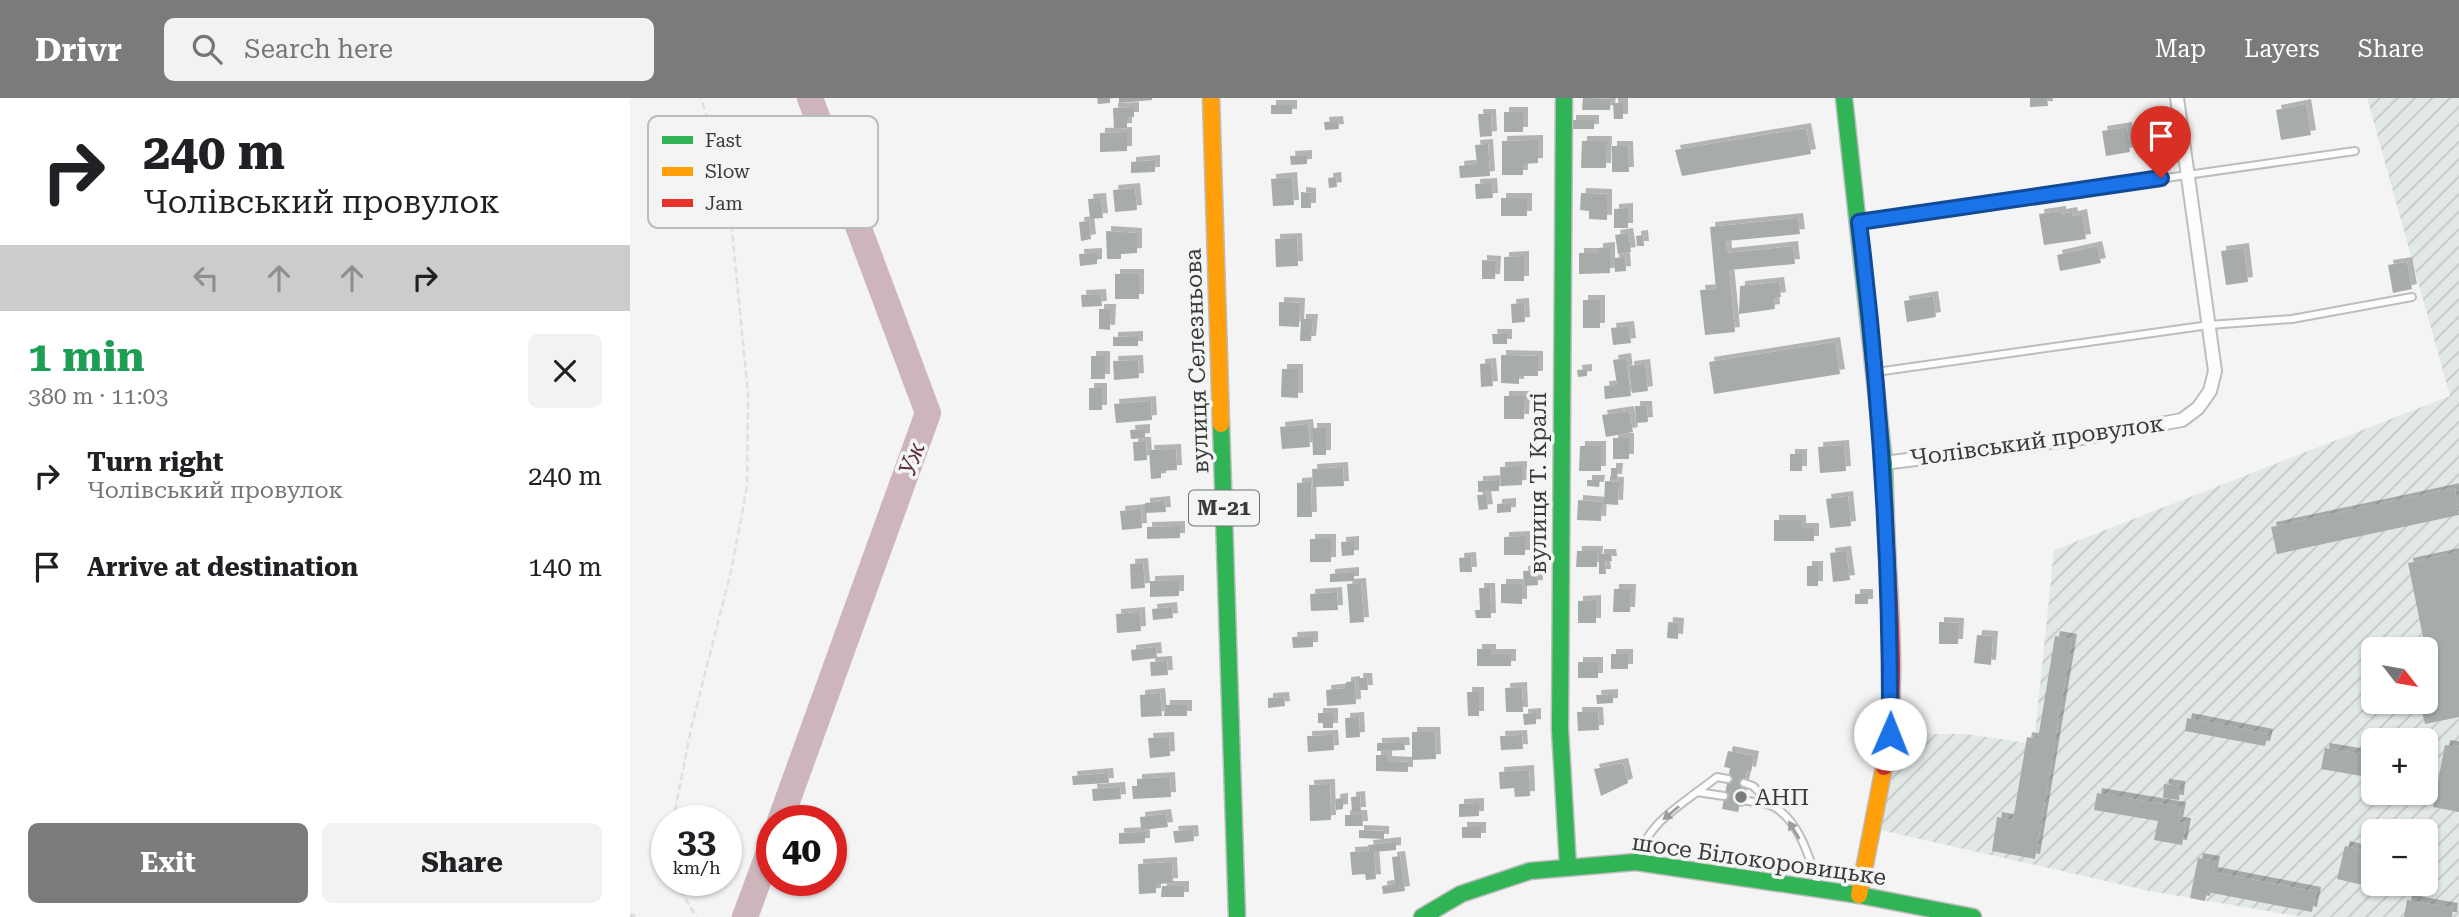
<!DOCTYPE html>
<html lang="en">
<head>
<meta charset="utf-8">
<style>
	body { margin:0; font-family:"Roboto Serif",serif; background:#f2f2f2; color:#202124; height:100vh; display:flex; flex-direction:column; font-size:26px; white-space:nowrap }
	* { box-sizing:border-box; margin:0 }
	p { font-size:23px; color:#757577 }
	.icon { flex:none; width:38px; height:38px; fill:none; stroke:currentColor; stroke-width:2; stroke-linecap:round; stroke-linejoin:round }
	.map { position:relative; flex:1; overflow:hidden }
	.panel { display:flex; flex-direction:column; background:#fff; width:630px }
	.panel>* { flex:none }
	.banner { background:#fff; color:#202124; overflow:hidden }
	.needle { width:46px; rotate:121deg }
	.fabs { position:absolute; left:1731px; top:539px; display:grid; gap:14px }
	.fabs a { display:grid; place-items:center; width:77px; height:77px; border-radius:10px; background:#fff; box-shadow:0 2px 5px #0004; font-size:35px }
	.speed { position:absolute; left:21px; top:707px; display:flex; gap:14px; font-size:35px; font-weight:700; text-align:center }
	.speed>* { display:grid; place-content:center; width:91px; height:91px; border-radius:50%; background:#fff; box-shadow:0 2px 5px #0004; line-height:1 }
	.speed small { font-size:18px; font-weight:400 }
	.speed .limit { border:10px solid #d22; background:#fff; color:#111 }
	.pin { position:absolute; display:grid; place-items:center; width:60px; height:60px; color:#fff; margin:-72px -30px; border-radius:50% 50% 50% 0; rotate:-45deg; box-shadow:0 0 7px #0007 }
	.pin .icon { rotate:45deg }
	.me { position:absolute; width:77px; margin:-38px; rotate:1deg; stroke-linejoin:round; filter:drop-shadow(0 0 5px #0008) }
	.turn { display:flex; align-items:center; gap:24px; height:147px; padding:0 28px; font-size:32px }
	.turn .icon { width:91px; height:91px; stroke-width:2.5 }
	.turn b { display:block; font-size:49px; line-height:60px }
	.lanes { display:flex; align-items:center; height:66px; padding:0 28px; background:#0003; justify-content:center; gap:35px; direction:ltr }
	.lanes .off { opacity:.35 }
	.round { display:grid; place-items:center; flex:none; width:74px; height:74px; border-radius:10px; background:#f2f2f2 }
	.headline { display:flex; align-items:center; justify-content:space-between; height:119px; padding:0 28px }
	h1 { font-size:42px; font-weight:700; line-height:52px; color:#1e9e55 }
	.cta { display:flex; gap:14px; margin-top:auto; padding:14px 28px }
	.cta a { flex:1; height:80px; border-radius:10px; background:#7a7b7a; color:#fff; font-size:28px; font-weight:700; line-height:80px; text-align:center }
	.cta a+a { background:#f2f2f2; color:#202124 }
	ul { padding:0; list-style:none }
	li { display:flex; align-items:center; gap:21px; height:91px; padding:0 28px }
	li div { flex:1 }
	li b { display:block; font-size:26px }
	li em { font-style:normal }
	header { display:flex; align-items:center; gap:42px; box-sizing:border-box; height:98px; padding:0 35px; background:#7a7b7a; color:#fff }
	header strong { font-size:33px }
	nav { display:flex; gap:38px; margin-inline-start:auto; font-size:24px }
	.search { width:490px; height:63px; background:#f2f2f2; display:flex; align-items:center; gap:18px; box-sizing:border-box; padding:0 24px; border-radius:10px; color:#757577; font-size:26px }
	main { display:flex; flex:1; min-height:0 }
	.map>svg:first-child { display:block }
	.industrial { fill:url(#industrial-furrows); fill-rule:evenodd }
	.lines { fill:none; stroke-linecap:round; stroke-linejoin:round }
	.river { stroke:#ceb5bb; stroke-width:26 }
	.building { fill:#a7aca8; filter:url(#shadow) }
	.lane-casing { stroke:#bcbdbc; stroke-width:10 }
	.street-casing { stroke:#bcbdbc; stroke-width:16 }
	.fast-casing { stroke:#bcbdbc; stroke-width:19 }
	.slow-casing { stroke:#bcbdbc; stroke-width:19 }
	.jam-casing { stroke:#bcbdbc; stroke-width:19 }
	.path { stroke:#dfe0df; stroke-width:2.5; stroke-dasharray:7 3.5; stroke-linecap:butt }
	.lane { stroke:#fdfdfd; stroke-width:6 }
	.street { stroke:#fdfdfd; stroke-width:12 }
	.fast { stroke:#30b455; stroke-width:16 }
	.slow { stroke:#ff9f0a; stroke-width:16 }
	.jam { stroke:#e5322d; stroke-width:16 }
	.rail { stroke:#dadbda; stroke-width:4.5; stroke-dasharray:12 12; stroke-linecap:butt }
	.oneway { fill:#9b9c9b }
	.route-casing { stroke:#114b97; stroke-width:18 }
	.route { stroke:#1a73e8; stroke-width:12 }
	.poi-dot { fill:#7a7b7a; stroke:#f2f5f3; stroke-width:2.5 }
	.labels { text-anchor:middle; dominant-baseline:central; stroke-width:7; stroke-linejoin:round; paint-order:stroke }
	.shield { fill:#f2f5f3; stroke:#707271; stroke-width:2 }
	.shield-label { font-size:21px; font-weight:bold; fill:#393a39 }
	.street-label { font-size:23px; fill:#393a39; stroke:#f2f5f3 }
	.poi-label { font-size:23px; fill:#393a39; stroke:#f2f5f3; text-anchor:start }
	.water-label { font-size:24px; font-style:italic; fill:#5c2b3a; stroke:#f2f5f3 }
	.key { fill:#f2f5f3; stroke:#babdbb; stroke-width:2 }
	.key-label { font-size:19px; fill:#393a39 }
</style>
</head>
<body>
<header>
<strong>Drivr</strong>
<div class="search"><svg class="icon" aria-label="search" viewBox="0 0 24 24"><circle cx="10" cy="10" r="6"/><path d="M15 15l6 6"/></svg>Search here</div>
<nav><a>Map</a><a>Layers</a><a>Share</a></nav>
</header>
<main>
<section class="panel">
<div class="banner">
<div class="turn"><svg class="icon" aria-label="right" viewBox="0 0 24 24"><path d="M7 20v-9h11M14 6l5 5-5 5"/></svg><div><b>240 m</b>Чолівський провулок</div></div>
<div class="lanes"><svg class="icon off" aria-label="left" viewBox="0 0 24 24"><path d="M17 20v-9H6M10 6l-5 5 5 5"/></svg><svg class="icon off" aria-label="ahead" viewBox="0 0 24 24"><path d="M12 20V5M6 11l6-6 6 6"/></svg><svg class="icon off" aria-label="ahead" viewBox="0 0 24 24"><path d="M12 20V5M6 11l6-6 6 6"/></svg><svg class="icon" aria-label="right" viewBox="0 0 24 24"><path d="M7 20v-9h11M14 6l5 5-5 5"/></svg></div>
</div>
<div class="headline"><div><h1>1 min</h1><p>380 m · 11:03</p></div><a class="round"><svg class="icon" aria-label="close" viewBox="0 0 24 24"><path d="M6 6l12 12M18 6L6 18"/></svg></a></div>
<ul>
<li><svg class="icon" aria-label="right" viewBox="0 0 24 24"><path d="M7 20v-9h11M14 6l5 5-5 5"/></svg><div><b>Turn right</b><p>Чолівський провулок</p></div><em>240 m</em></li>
<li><svg class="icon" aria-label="arrive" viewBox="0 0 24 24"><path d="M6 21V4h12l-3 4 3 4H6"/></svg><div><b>Arrive at destination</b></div><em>140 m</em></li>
</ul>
<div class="cta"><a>Exit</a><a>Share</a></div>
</section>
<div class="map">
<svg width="1829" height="819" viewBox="0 0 1829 819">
	<defs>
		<pattern id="industrial-furrows" width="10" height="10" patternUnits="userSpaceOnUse" patternTransform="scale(1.75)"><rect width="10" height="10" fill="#e2e8e3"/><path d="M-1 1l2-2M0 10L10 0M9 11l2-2" fill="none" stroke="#c3c8c4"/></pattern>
		<filter id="shadow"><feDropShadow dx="5" dy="-5" stdDeviation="0" flood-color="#0004"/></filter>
	</defs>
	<rect width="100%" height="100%" fill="#f3f4f3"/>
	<!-- industrial -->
	<path class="industrial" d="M1737,0h92v819h-156l-153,-26 -270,-61 10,-96h76l68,10 20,-194 396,-154zM1743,551h53v53h-53zM1743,642h53v53h-53zM1743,733h53v53h-53z"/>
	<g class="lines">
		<!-- river -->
		<g class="river">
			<polyline points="150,723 298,315 180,0"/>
			<polyline points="115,819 142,746"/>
		</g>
	</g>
	<!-- building -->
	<g class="building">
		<polygon points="467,0 480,0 480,5 468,6"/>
		<polygon points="489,0 522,0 522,2 489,5"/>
		<polygon points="953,0 981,1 980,12 952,12"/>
		<polygon points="1400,0 1417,0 1418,8 1400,9"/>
		<polygon points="983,5 993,5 993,21 984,21"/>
		<polygon points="1676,6 1681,37 1651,42 1646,12"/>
		<rect x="641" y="7" width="21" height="9"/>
		<polygon points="504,9 504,19 497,19 497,30 484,31 483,10"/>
		<rect x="874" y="14" width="19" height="20"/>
		<polygon points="848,16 861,16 862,38 850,39"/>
		<rect x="941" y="22" width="23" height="9"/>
		<polygon points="708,23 709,31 695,32 694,24"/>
		<polygon points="1497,29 1500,54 1476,58 1472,33"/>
		<polygon points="1176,30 1181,56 1052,78 1045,52"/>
		<polygon points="497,34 497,53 470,54 470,35"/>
		<polygon points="908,42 908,65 893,66 893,77 872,77 872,43"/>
		<polygon points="952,43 977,43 976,70 951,70"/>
		<polygon points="858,46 860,78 830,80 829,68 847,66 845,47"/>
		<polygon points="982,48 998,48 999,74 982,74"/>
		<polygon points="677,57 677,66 661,67 660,58"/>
		<polygon points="525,62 525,74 501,75 501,64"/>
		<polygon points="662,79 664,107 643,108 641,81"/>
		<polygon points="706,79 707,89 699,90 698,80"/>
		<polygon points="862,85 863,100 846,101 845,86"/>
		<polygon points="505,90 507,112 485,114 483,92"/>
		<polygon points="671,94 681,95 681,110 671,110"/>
		<polygon points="951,95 977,96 977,122 959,121 959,113 950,112"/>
		<polygon points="471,100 473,120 460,121 458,101"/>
		<rect x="871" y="100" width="26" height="18"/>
		<polygon points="998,110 998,130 984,130 984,111"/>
		<polygon points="1431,113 1431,116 1442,114 1443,118 1452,116 1456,141 1414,147 1409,116"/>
		<polygon points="1168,120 1170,136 1096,143 1097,155 1163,148 1165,166 1099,172 1105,234 1075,237 1070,192 1086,191 1080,129"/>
		<polygon points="459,123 461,141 451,143 449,124"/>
		<polygon points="476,133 507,135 507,155 491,156 491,161 477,161"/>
		<polygon points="998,135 1001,154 988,156 985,137"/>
		<polygon points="1013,137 1014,148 1007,148 1006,138"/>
		<polygon points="667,140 668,168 646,169 645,141"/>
		<polygon points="1467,148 1471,165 1430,173 1427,157"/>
		<polygon points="980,149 980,175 949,176 949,155 968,155 968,150"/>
		<polygon points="1614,150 1618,184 1596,187 1591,153"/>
		<polygon points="467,155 467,166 450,168 449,156"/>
		<polygon points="894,158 894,183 874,183 874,159"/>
		<polygon points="995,159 996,173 985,174 984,160"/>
		<polygon points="852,162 866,163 865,181 852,181"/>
		<polygon points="1777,164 1782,191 1763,195 1758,167"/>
		<rect x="485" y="176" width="24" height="25"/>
		<polygon points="1149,184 1151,199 1144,200 1145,211 1109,216 1110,188"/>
		<polygon points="471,196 472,208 452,209 451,197"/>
		<polygon points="1303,198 1306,219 1277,224 1274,203"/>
		<rect x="953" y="202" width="17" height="28"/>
		<polygon points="649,204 670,205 669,229 649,228"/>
		<polygon points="894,205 895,224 882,225 881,206"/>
		<polygon points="469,211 481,211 480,232 469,231"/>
		<polygon points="671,221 683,221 681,243 670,243"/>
		<polygon points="999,228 1001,245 983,247 981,230"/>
		<polygon points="862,236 877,236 877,246 863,246"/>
		<polygon points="508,238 508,248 483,248 483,239"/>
		<polygon points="1205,244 1210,276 1084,296 1079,264"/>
		<polygon points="871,257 908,258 908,278 889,278 889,286 871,285"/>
		<rect x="461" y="258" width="14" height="23"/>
		<polygon points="996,260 1001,298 975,301 974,288 987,287 983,262"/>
		<polygon points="508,262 509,280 484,282 483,263"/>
		<polygon points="861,265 863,288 851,289 850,266"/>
		<polygon points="1015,266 1018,293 1002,295 999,268"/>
		<polygon points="652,271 668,271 668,300 651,299"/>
		<polygon points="957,271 957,278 948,279 947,272"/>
		<rect x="459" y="290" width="13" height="22"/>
		<polygon points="874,298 895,298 894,321 874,321"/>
		<polygon points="521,303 522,322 486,325 484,306"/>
		<polygon points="1005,308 1017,308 1018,324 1006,325"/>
		<polygon points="999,313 1003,334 976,339 972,317"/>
		<polygon points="678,326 680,349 652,351 650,329"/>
		<polygon points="682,330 696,330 696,357 683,357"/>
		<polygon points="515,331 515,340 501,341 500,332"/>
		<rect x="983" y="340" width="16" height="21"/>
		<polygon points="503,344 516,344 517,362 504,363"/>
		<polygon points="1214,347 1216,373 1190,375 1188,349"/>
		<polygon points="950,348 971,348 971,373 949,373"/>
		<polygon points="546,351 547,372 531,373 531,380 521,381 519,352"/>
		<rect x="1160" y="356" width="12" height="17"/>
		<polygon points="892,368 892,387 871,388 870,369"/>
		<polygon points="713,369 714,388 683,389 682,371"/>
		<polygon points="981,370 988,370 987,381 981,381"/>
		<polygon points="869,382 869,393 848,394 848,383"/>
		<polygon points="957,382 970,382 969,389 957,388"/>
		<polygon points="975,383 989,384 988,407 974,406"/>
		<polygon points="681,384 682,419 667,419 667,385"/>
		<polygon points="1825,390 1829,417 1647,456 1641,429"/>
		<polygon points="847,397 856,397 858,411 849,412"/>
		<polygon points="1218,398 1221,428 1200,430 1196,401"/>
		<polygon points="948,402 972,404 971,423 947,422"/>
		<polygon points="535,403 536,414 515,415 515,405"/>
		<polygon points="881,405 881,414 867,415 867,406"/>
		<polygon points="511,411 512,430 492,432 490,413"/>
		<polygon points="1144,422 1171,422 1171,430 1184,430 1184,443 1144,443"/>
		<polygon points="550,428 550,440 517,441 517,429"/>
		<polygon points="895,438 895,457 874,457 874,439"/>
		<rect x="680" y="441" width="21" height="23"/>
		<polygon points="724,443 724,457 712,458 711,444"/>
		<polygon points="947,453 968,453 967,469 946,469"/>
		<polygon points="1216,453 1220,482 1203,484 1200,455"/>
		<polygon points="1829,454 1829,619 1795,626 1790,604 1796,604 1796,594 1804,593 1778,465"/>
		<polygon points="969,456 981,456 982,463 975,463 976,476 969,476"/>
		<polygon points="841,459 842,474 830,474 829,460"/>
		<polygon points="513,465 515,490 501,491 500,466"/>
		<rect x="1177" y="468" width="11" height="20"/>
		<polygon points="907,472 908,487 894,488 893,473"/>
		<polygon points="724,474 724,483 700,484 700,476"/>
		<polygon points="549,482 549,498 520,499 520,483"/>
		<polygon points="731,485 734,524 720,525 717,486"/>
		<polygon points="871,486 892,486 892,506 871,505"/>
		<polygon points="849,490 860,490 861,520 846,520 845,512 850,512"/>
		<polygon points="984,491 1001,491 1000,514 983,514"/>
		<polygon points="707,494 708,512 681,513 680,496"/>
		<rect x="1225" y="496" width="13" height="10"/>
		<polygon points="966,502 966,525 948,525 948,503"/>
		<polygon points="542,509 543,520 523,522 522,511"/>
		<polygon points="510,514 511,533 487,535 486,516"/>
		<polygon points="1038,524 1049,525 1048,541 1037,540"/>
		<polygon points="1309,524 1329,525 1328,546 1309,546"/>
		<polygon points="1347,537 1363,538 1361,567 1344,565"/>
		<polygon points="683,538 683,549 663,550 662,539"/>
		<polygon points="1425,538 1442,541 1405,761 1362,753 1367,719 1383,722 1397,639 1408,641"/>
		<polygon points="526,549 527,560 502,563 501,552"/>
		<polygon points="847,551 861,551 861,556 881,556 881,568 847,568"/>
		<rect x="981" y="556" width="17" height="15"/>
		<polygon points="537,563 538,577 521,578 520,564"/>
		<rect x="948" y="564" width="20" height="16"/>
		<polygon points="728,580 737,580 738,592 729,592"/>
		<polygon points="725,583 726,606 697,608 696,592 716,590 716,584"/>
		<polygon points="892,589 893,614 876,614 875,590"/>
		<polygon points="837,594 849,594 849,618 838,618"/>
		<polygon points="530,595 532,618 511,619 510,597"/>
		<polygon points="983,596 983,605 967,606 966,597"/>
		<polygon points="654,599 655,608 638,610 638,600"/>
		<polygon points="535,607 557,607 557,618 534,618"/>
		<polygon points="947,614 968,614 969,632 948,633"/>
		<polygon points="688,615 703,615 703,630 693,630 693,625 688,625"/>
		<polygon points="906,615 906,626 894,627 893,616"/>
		<polygon points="729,619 730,639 716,640 715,620"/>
		<polygon points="1557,620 1638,636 1635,648 1555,633"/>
		<polygon points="782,634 805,634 806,661 782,662"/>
		<polygon points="703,637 704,652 678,654 677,638"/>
		<polygon points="892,637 893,651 871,652 870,638"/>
		<polygon points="539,639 540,658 520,660 518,640"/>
		<polygon points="774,644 775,652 747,653 747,645"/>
		<polygon points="1815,647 1829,649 1829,714 1803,709"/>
		<polygon points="1695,650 1743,658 1743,680 1691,671"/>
		<polygon points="1098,653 1124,658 1121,674 1117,673 1108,714 1092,711 1100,670 1094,669"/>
		<polygon points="746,657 757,657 757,663 778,664 778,674 746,673"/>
		<polygon points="993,665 998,685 971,698 964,671"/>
		<polygon points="899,672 900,698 885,699 884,690 870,691 869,674"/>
		<polygon points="478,675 479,685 443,687 442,678"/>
		<polygon points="540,679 541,699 503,701 502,688 507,688 507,681"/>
		<polygon points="700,686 701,722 680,723 679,687"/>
		<polygon points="1534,686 1550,688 1549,702 1533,700"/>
		<polygon points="490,689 491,701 463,703 462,691"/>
		<polygon points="1467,695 1551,709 1548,724 1556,725 1552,747 1524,742 1528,723 1464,712"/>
		<polygon points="730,698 731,714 722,714 721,699"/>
		<polygon points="713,700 713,711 706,712 705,701"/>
		<polygon points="849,705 849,718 829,719 829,706"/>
		<polygon points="536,716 538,729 511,732 510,719"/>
		<polygon points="715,717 732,717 733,728 715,728"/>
		<rect x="832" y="729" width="19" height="11"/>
		<polygon points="563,732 564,743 545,745 543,733"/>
		<polygon points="729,732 754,733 754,741 729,740"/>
		<polygon points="515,734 515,745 489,746 489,735"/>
		<polygon points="766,744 766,752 744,754 746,781 736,782 735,776 722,777 720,754 739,753 738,747"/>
		<polygon points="1715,748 1743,755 1743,786 1755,786 1754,792 1707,781"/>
		<polygon points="770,758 775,793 753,796 752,788 765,786 762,759"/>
		<polygon points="1568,760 1585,763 1583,774 1686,794 1682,814 1577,794 1575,803 1560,800"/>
		<polygon points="542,764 543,785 526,786 526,795 509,796 508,766"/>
		<polygon points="532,788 554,788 554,799 531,799"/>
		<polygon points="1777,802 1823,810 1822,819 1774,819"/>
	</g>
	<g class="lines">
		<defs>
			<g id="lane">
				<polyline points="1229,124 1725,53"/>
				<polyline points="1246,274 1579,227 1662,221 1782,199"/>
				<polyline points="1114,685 1123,688 1142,707"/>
				<polyline points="1067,694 1087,679 1098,681"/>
				<path d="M1111,702c10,2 24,2 33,7 26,14 37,55 45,81"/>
				<path d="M1006,764c11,-35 33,-49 61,-70l27,4"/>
			</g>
			<polyline id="street" points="1254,365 1452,340 1552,322 1568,310 1580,293 1585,273 1547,0"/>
			<g id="fast">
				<polyline points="934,0 930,631 938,769"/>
				<polyline points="1214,0 1254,365 1256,428"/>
				<polyline points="591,326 607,819"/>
				<polyline points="792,819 831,796 900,773 1006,764 1229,797 1343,819"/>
			</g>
			<g id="slow">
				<polyline points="581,0 591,326"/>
				<polyline points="1229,797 1254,669"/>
			</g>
			<path id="jam" d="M1254,669c15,-78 5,-161 2,-241"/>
		</defs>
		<!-- lane casing -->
		<use href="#lane" class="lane-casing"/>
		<!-- street casing -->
		<use href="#street" class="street-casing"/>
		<!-- fast casing -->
		<use href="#fast" class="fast-casing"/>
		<!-- slow casing -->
		<use href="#slow" class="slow-casing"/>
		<!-- jam casing -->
		<use href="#jam" class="jam-casing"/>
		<!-- path -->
		<g class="path">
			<polyline points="43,723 61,631 102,469 117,388 118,295 97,83 71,0"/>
			<polyline points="37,750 34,762 37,768"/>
			<polyline points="45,782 66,819"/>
		</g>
		<!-- lane -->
		<use href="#lane" class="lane"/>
		<!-- street -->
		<use href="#street" class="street"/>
		<!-- fast -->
		<use href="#fast" class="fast"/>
		<!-- slow -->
		<use href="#slow" class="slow"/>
		<!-- jam -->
		<use href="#jam" class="jam"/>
		<!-- rail -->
		<polyline class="rail" points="0,817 5,819"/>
	</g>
	<!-- one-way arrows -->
	<defs><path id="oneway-solid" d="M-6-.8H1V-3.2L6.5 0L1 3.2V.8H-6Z" transform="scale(1.75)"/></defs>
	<g class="oneway">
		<use href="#oneway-solid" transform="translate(1041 715) rotate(140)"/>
		<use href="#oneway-solid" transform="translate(1164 732) rotate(-121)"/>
	</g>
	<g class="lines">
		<defs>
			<path id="route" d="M1260,636c1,-172 -10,-341 -31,-512l302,-44"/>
		</defs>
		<!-- route casing -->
		<use href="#route" class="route-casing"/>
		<!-- route -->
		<use href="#route" class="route"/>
	</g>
	<!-- markers -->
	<circle class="poi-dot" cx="1111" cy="699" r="7"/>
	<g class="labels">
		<!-- shield labels -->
		<rect class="shield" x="559" y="392.5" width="70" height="35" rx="5"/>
		<g class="shield-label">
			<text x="594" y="410">М-21</text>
		</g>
		<!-- street labels -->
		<g class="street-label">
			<text transform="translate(567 263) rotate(-92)">вулиця Селезньова</text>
			<text transform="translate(1407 343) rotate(-8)">Чолівський провулок</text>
			<text transform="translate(908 385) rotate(-90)">вулиця Т. Кралі</text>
			<text transform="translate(1129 762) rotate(8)">шосе Білокоровицьке</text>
		</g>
		<!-- poi labels -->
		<g class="poi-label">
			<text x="1125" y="699">АНП</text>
		</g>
		<!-- water labels -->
		<g class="water-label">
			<text transform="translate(282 361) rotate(-70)">Уж</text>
		</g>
	</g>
	<!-- legend -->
	<rect x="18" y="18" width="230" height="112" rx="10" class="key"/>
	<rect x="32" y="38" width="31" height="8" fill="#30b455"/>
	<rect x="32" y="69" width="31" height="9" fill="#ff9f0a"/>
	<rect x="32" y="101" width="31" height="8" fill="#e5322d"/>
	<g class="key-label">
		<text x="75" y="49">Fast</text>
		<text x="75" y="80">Slow</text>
		<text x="75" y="112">Jam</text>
	</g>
</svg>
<div class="fabs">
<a><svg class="needle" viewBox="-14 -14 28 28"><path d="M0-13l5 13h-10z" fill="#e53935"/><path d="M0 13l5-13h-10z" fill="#757577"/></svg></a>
<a>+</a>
<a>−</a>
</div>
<div class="speed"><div>33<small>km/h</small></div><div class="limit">40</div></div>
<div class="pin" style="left:1531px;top:80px;background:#d93025"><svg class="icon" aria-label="arrive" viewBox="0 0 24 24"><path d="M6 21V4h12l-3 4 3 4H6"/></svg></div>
<svg class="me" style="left:1260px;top:636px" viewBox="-20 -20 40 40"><circle r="19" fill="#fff"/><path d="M0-13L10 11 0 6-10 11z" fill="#1a73e8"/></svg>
</div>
</main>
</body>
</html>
